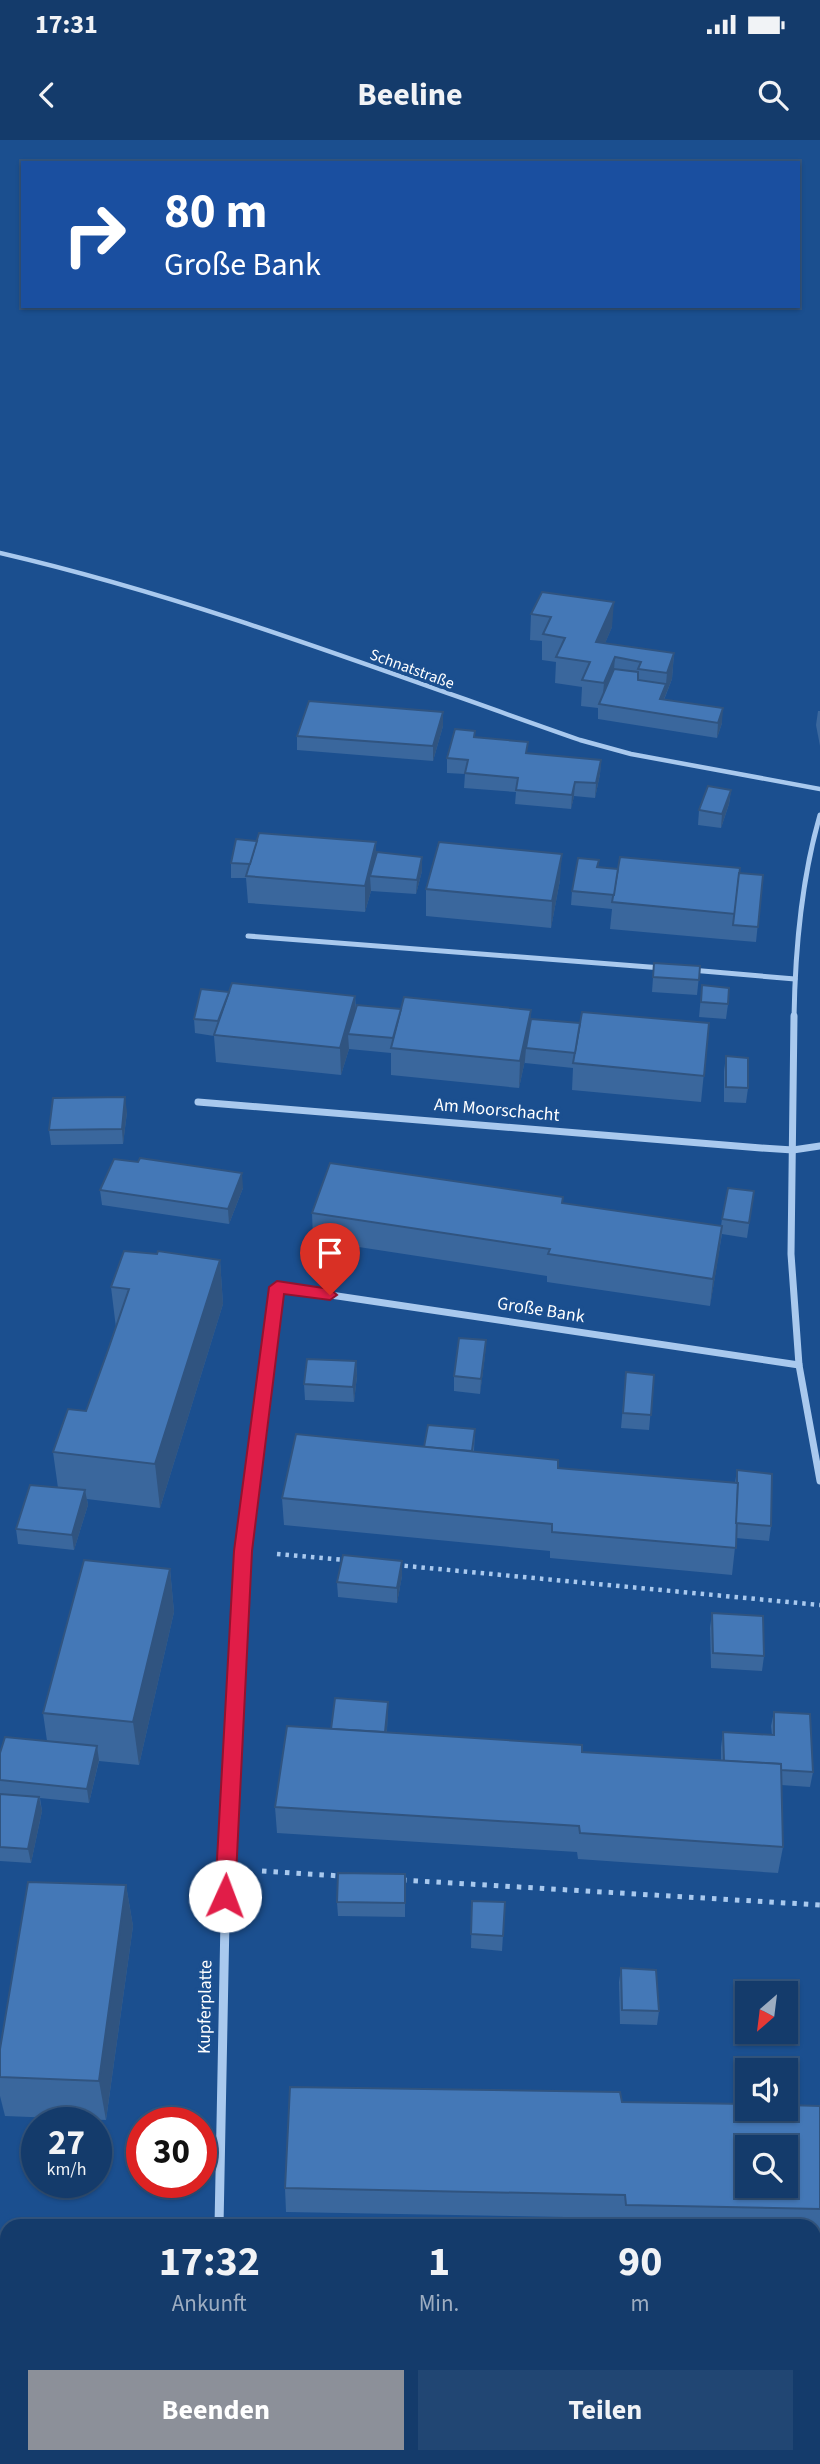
<!DOCTYPE html>
<html lang="de">
<head>
<meta charset="utf-8">
<style>
	body { margin:0; font-family:"Source Sans 3",sans-serif; background:#214673; color:#f1f3f6; height:100vh; display:flex; flex-direction:column; font-size:26px; white-space:nowrap }
	* { box-sizing:border-box; margin:0 }
	p { font-size:23px; color:#9dadc1 }
	.icon { flex:none; width:38px; height:38px; fill:none; stroke:currentColor; stroke-width:2; stroke-linecap:round; stroke-linejoin:round }
	.map { position:relative; flex:1; overflow:hidden }
	.drawer { position:absolute; left:0px; top:2079px; width:821px; height:245px; display:flex; flex-direction:column; background:#143b6b; border-radius:21px 21px 0 0; box-shadow:0 2px 5px #0004,0 0 0 2px #33557e }
	.drawer>* { flex:none }
	.banner { position:absolute; left:21px; top:21px; width:779px; height:147px; border-radius:0px; box-shadow:0 2px 5px #0004,0 0 0 2px #33557e; background:#1a4fa0; color:#fff; overflow:hidden }
	.needle { width:46px; rotate:208deg }
	.fabs { position:absolute; left:735px; top:1841px; display:grid; gap:14px }
	.fabs a { display:grid; place-items:center; width:63px; height:63px; border-radius:0px; background:#143b6b; box-shadow:0 2px 5px #0004,0 0 0 2px #33557e; font-size:35px }
	.speed { position:absolute; left:21px; top:1967px; display:flex; gap:14px; font-size:35px; font-weight:700; text-align:center }
	.speed>* { display:grid; place-content:center; width:91px; height:91px; border-radius:50%; background:#143b6b; box-shadow:0 2px 5px #0004,0 0 0 2px #33557e; line-height:1 }
	.speed small { font-size:18px; font-weight:400 }
	.speed .limit { border:10px solid #d22; background:#fff; color:#111 }
	.pin { position:absolute; display:grid; place-items:center; width:60px; height:60px; color:#fff; margin:-72px -30px; border-radius:50% 50% 50% 0; rotate:-45deg; box-shadow:0 0 7px #0007 }
	.pin .icon { rotate:45deg }
	.me { position:absolute; width:77px; margin:-38px; rotate:2deg; stroke-linejoin:round; filter:drop-shadow(0 0 5px #0008) }
	.turn { display:flex; align-items:center; gap:24px; height:147px; padding:0 28px; font-size:32px }
	.turn .icon { width:91px; height:91px; stroke-width:2.5 }
	.turn b { display:block; font-size:49px; line-height:60px }
	.eta { display:flex; justify-content:space-evenly; align-items:center; height:119px; text-align:center }
	.eta b { font-size:42px; font-weight:700; line-height:49px }
	.action { display:flex; gap:14px; margin-top:auto; padding:14px 28px }
	.action a { flex:1; height:80px; border-radius:0px; background:#8c9099; color:#fff; font-size:28px; font-weight:700; line-height:80px; text-align:center }
	.action a+a { background:#214673; color:#f1f3f6 }
	.status { display:flex; justify-content:space-between; align-items:center; height:49px; padding:0 35px; background:#143b6b; direction:ltr }
	.status svg { height:19px; fill:currentColor }
	header { display:flex; justify-content:space-between; align-items:center; height:91px; padding:0 28px; background:#143b6b; font-size:32px; font-weight:700 }
	.map>svg:first-child { display:block }
	.lines { fill:none; stroke-linecap:round; stroke-linejoin:round }
	.path-far1 { stroke:#a9c9ee; stroke-width:4.5; stroke-dasharray:3.5 5; stroke-linecap:butt }
	.path { stroke:#a9c9ee; stroke-width:5; stroke-dasharray:4.5 7; stroke-linecap:butt }
	.lane { stroke:#a9c9ee; stroke-width:4.5 }
	.street-far2 { stroke:#a9c9ee; stroke-width:5 }
	.street-far1 { stroke:#a9c9ee; stroke-width:7 }
	.street { stroke:#a9c9ee; stroke-width:9 }
	.wall { fill:#3a679d }
	.shaded-wall { fill:#305480 }
	.building { fill:#4478b7; stroke:#305480; stroke-width:2; fill-rule:evenodd }
	.route { fill:#e11d48; stroke:#92132f; stroke-width:2 }
	.labels { text-anchor:middle; dominant-baseline:central; stroke-width:7; stroke-linejoin:round; paint-order:stroke }
	.far-street-label { font-size:16px; fill:#fff; stroke:#1b4f8f }
	.street-label { font-size:18px; fill:#fff; stroke:#1b4f8f }
</style>
</head>
<body>
<div class="status"><b>17:31</b><svg viewBox="0 0 49 12"><path d="M0 12V9h3v3zM5 12V6h3v6zM10 12V3h3v9zM15 12V0h3v12zM26 1h20v11H26zM47 4h2v5h-2z"/></svg></div>
<header><svg class="icon" aria-label="back" viewBox="0 0 24 24"><path d="M15 5l-7 7 7 7"/></svg>Beeline<svg class="icon" aria-label="search" viewBox="0 0 24 24"><circle cx="10" cy="10" r="6"/><path d="M15 15l6 6"/></svg></header>
<div class="map">
<svg width="820" height="2324" viewBox="0 0 820 2324">
	<rect width="100%" height="100%" fill="#1b4f8f"/>
	<g class="lines">
		<!-- path-far1 -->
		<g class="path-far1">
			<polyline points="277,1414 345,1420"/>
			<polyline points="396,1425 820,1465"/>
		</g>
		<!-- path -->
		<g class="path">
			<polyline points="262,1731 341,1736"/>
			<polyline points="402,1740 820,1765"/>
			<polyline points="814,2135 820,2135"/>
		</g>
		<!-- lane -->
		<path class="lane" d="M0,413c198,46 388,120 580,187l51,14 189,35"/>
		<!-- street-far2 -->
		<g class="street-far2">
			<polyline points="248,796 662,828"/>
			<polyline points="691,830 795,839"/>
			<path d="M794,878c1,-64 8,-141 26,-203"/>
		</g>
		<!-- street-far1 -->
		<g class="street-far1">
			<polyline points="794,876 791,1114 799,1225 820,1341"/>
			<polyline points="198,962 761,1008 793,1010 820,1006"/>
			<polyline points="238,1511 243,1411 277,1147 799,1225"/>
		</g>
		<!-- street -->
		<g class="street">
			<polyline points="219,2086 226,1729 238,1510"/>
			<polyline points="218,2317 218,2324"/>
		</g>
	</g>
	<!-- wall -->
	<g class="wall">
		<polygon points="531,474 612,487 605,503 674,513 672,539 664,560 722,583 717,598 598,579 598,568 581,566 582,547 555,543 556,522 542,520 542,501 530,500"/>
		<polygon points="818,571 820,571 820,606 816,585"/>
		<polygon points="443,586 433,621 297,610 297,596"/>
		<polygon points="475,597 528,613 601,620 600,634 595,658 574,656 571,669 515,664 516,652 464,648 465,634 447,633 447,618"/>
		<polygon points="731,650 729,664 721,688 698,685 699,670"/>
		<polygon points="376,715 422,717 422,731 416,754 371,751 365,772 248,763 246,738 231,738 231,723"/>
		<polygon points="599,720 598,727 618,729 739,733 763,735 756,802 732,800 732,797 732,800 610,789 612,769 571,765 572,751"/>
		<polygon points="560,740 551,788 426,776 426,749"/>
		<polygon points="654,823 700,826 697,855 652,852"/>
		<polygon points="702,845 728,864 726,879 699,877"/>
		<polygon points="229,852 355,856 356,869 530,882 580,883 709,883 701,962 572,950 573,928 525,923 525,920 519,948 391,935 391,913 349,909 341,935 216,922 214,896 195,893 194,879"/>
		<polygon points="726,916 748,948 746,963 724,962 724,931"/>
		<polygon points="127,972 123,1004 51,1005 49,990"/>
		<polygon points="243,1048 229,1084 102,1065 100,1050"/>
		<polygon points="754,1051 747,1098 722,1094 710,1166 547,1142 547,1136 313,1100 312,1073 563,1057 562,1063 721,1086 722,1079"/>
		<polygon points="220,1120 223,1164 160,1368 87,1359 88,1365 74,1410 18,1404 16,1389 58,1348 53,1312 86,1271 116,1188 111,1147"/>
		<polygon points="486,1200 485,1215 480,1254 454,1251 454,1236"/>
		<polygon points="356,1221 357,1236 354,1262 305,1260 304,1244"/>
		<polygon points="626,1232 654,1235 649,1290 621,1288"/>
		<polygon points="475,1289 474,1311 558,1328 735,1343 737,1330 771,1386 769,1401 736,1398 732,1435 550,1418 550,1411 284,1385 282,1358"/>
		<polygon points="402,1421 402,1436 397,1463 338,1457 337,1442"/>
		<polygon points="170,1429 174,1472 139,1625 99,1621 89,1663 40,1658 42,1671 31,1723 0,1721 0,1613 47,1601 43,1573"/>
		<polygon points="712,1473 764,1516 762,1531 711,1528 710,1488"/>
		<polygon points="388,1562 387,1592 582,1612 721,1621 721,1607 723,1592 772,1595 771,1586 774,1572 813,1632 810,1647 781,1645 783,1707 778,1733 578,1719 577,1712 277,1693 275,1667 331,1589"/>
		<polygon points="405,1734 405,1777 338,1776 337,1762"/>
		<polygon points="126,1745 133,1786 106,1980 5,1976 0,1956 0,1909"/>
		<polygon points="472,1761 505,1762 502,1811 471,1808"/>
		<polygon points="621,1828 659,1871 657,1885 620,1884 619,1842"/>
		<polygon points="622,1962 820,1966 820,2093 814,2092 814,2086 622,2086 622,2078 286,2072 285,2048"/>
		<polygon points="441,2317 474,2317 441,2318"/>
	</g>
	<!-- shaded-wall -->
	<g class="shaded-wall">
		<polygon points="614,462 612,487 595,527 596,502"/>
		<polygon points="674,513 672,539 658,574 660,559 666,544 667,533"/>
		<polygon points="615,517 613,543 602,565 604,543"/>
		<polygon points="723,568 722,583 717,598 718,583"/>
		<polygon points="443,572 443,586 433,621 433,606"/>
		<polygon points="601,620 600,634 595,658 596,643"/>
		<polygon points="575,642 574,656 571,669 572,655"/>
		<polygon points="731,650 729,664 721,688 722,674"/>
		<polygon points="376,702 376,728 370,736 371,751 365,772 365,746"/>
		<polygon points="562,714 560,740 551,788 552,761"/>
		<polygon points="422,717 422,731 416,754 417,740"/>
		<polygon points="355,856 356,883 348,894 349,909 341,935 340,908"/>
		<polygon points="531,870 530,897 526,908 525,920 519,948 520,921"/>
		<polygon points="125,957 127,972 123,1004 122,989"/>
		<polygon points="242,1033 243,1048 229,1084 228,1069"/>
		<polygon points="722,1086 719,1114 710,1166 713,1139"/>
		<polygon points="220,1120 223,1164 160,1368 155,1324"/>
		<polygon points="486,1200 485,1215 480,1254 481,1239"/>
		<polygon points="356,1221 357,1236 354,1262 353,1247"/>
		<polygon points="85,1350 88,1365 74,1410 72,1395"/>
		<polygon points="402,1421 402,1436 397,1463 397,1448"/>
		<polygon points="170,1429 174,1472 139,1625 133,1582"/>
		<polygon points="388,1562 388,1577 384,1619 384,1604"/>
		<polygon points="97,1606 99,1620 89,1663 87,1649"/>
		<polygon points="39,1657 42,1671 31,1723 28,1709"/>
		<polygon points="126,1745 133,1786 106,1980 99,1941"/>
		<rect x="78" y="2317" width="9" height="7"/>
	</g>
	<!-- building -->
	<g class="building">
		<polygon points="542,452 614,462 596,502 674,513 667,533 638,529 641,522 615,517 604,543 582,540 590,522 556,517 565,498 543,494 551,477 531,474"/>
		<polygon points="614,529 638,532 638,540 666,544 660,559 723,568 718,583 599,564"/>
		<polygon points="309,561 443,572 433,606 297,596"/>
		<polygon points="455,589 475,591 474,597 528,602 526,613 601,620 596,643 575,642 572,655 516,650 518,638 465,633 468,620 447,618"/>
		<polygon points="708,646 731,650 722,674 699,670"/>
		<polygon points="259,693 376,702 365,746 246,736"/>
		<polygon points="236,699 257,701 250,724 231,723"/>
		<polygon points="439,702 562,714 552,761 426,749"/>
		<polygon points="377,712 422,717 417,740 370,736"/>
		<polygon points="620,717 740,728 735,774 612,762"/>
		<polygon points="578,718 599,720 597,727 618,729 614,755 572,751"/>
		<polygon points="739,733 763,735 758,787 733,785"/>
		<polygon points="654,823 700,826 699,840 653,837"/>
		<polygon points="232,843 355,856 340,908 214,895"/>
		<polygon points="702,845 729,848 728,864 701,862"/>
		<polygon points="201,849 229,852 218,881 194,879"/>
		<polygon points="404,857 531,870 520,921 391,908"/>
		<polygon points="357,865 401,869 393,898 348,894"/>
		<polygon points="582,872 709,883 704,936 573,923"/>
		<polygon points="531,879 580,883 575,913 526,908"/>
		<polygon points="726,916 748,918 748,948 726,947"/>
		<polygon points="125,957 122,989 49,990 53,958"/>
		<polygon points="140,1018 242,1033 228,1069 100,1050 114,1019 138,1022"/>
		<polygon points="330,1023 563,1057 562,1063 722,1086 713,1139 548,1114 550,1109 312,1073"/>
		<polygon points="728,1048 754,1051 749,1083 722,1079"/>
		<polygon points="124,1111 157,1114 158,1111 220,1120 155,1324 53,1312 68,1269 86,1271 108,1210 129,1149 111,1147"/>
		<polygon points="459,1198 486,1200 481,1239 454,1236"/>
		<polygon points="307,1219 356,1221 353,1247 304,1244"/>
		<polygon points="626,1232 654,1235 651,1275 623,1273"/>
		<polygon points="428,1285 475,1289 472,1311 424,1307"/>
		<polygon points="296,1294 558,1320 558,1328 738,1343 736,1408 552,1392 552,1384 282,1358"/>
		<polygon points="737,1330 772,1334 771,1386 736,1383 738,1343 737,1343"/>
		<polygon points="30,1345 85,1350 72,1395 16,1389"/>
		<polygon points="343,1415 402,1421 397,1448 337,1442"/>
		<polygon points="84,1420 170,1429 133,1582 43,1573"/>
		<polygon points="712,1473 763,1476 764,1516 713,1513"/>
		<polygon points="335,1558 388,1562 385,1592 331,1589"/>
		<polygon points="774,1572 810,1574 813,1632 781,1630 781,1624 724,1621 723,1592 774,1595"/>
		<polygon points="287,1586 582,1605 582,1612 781,1624 783,1707 580,1693 579,1686 275,1667"/>
		<polygon points="5,1597 97,1606 87,1649 0,1640 0,1613"/>
		<polygon points="0,1654 39,1657 28,1709 0,1707"/>
		<polygon points="338,1733 405,1734 405,1763 337,1762"/>
		<polygon points="28,1742 126,1745 99,1941 0,1937 0,1909"/>
		<polygon points="472,1761 505,1762 503,1796 471,1794"/>
		<polygon points="621,1828 656,1830 659,1871 622,1870"/>
		<path d="M290,1947l330,5 2,10 125,2v5h39v-4l34,1v103l-194,-4 -1,-10 -340,-7zM747,2007h39v39h-39z"/>
		<polygon points="0,2211 7,2211 7,2317 78,2317 78,2324 0,2324"/>
	</g>
	<!-- route -->
	<polygon class="route" points="277,1141 330,1149 337,1155 330,1160 284,1154 252,1411 235,1756 232,1763 225,1765 218,1763 215,1756 234,1411 269,1147"/>
	<g class="labels">
		<!-- far-street labels -->
		<g class="far-street-label">
			<text transform="translate(412 529) rotate(20)">Schnatstraße</text>
		</g>
		<!-- street labels -->
		<g class="street-label">
			<text transform="translate(497 970) rotate(5)">Am Moorschacht</text>
			<text transform="translate(541 1170) rotate(9)">Große Bank</text>
			<text transform="translate(205 1867) rotate(-89)">Kupferplatte</text>
		</g>
	</g>
</svg>
<div class="fabs">
<a><svg class="needle" viewBox="-14 -14 28 28"><path d="M0-13l5 13h-10z" fill="#e53935"/><path d="M0 13l5-13h-10z" fill="#9dadc1"/></svg></a>
<a><svg class="icon" aria-label="sound" viewBox="0 0 24 24"><path d="M4 9h4l5-4v14l-5-4H4zM17 9q2 3 0 6"/></svg></a>
<a><svg class="icon" aria-label="search" viewBox="0 0 24 24"><circle cx="10" cy="10" r="6"/><path d="M15 15l6 6"/></svg></a>
</div>
<div class="speed"><div>27<small>km/h</small></div><div class="limit">30</div></div>
<div class="pin" style="left:330px;top:1155px;background:#d93025"><svg class="icon" aria-label="arrive" viewBox="0 0 24 24"><path d="M6 21V4h12l-3 4 3 4H6"/></svg></div>
<svg class="me" style="left:225px;top:1756px" viewBox="-20 -20 40 40"><circle r="19" fill="#fff"/><path d="M0-13L10 11 0 6-10 11z" fill="#e11d48"/></svg>
<div class="banner">
<div class="turn"><svg class="icon" aria-label="right" viewBox="0 0 24 24"><path d="M7 20v-9h11M14 6l5 5-5 5"/></svg><div><b>80 m</b>Große Bank</div></div>
</div>
<section class="drawer">
<div class="eta">
<div><b>17:32</b><p>Ankunft</p></div>
<div><b>1</b><p>Min.</p></div>
<div><b>90</b><p>m</p></div>
</div>
<div class="action"><a>Beenden</a><a>Teilen</a></div>
</section>
</div>
</body>
</html>
